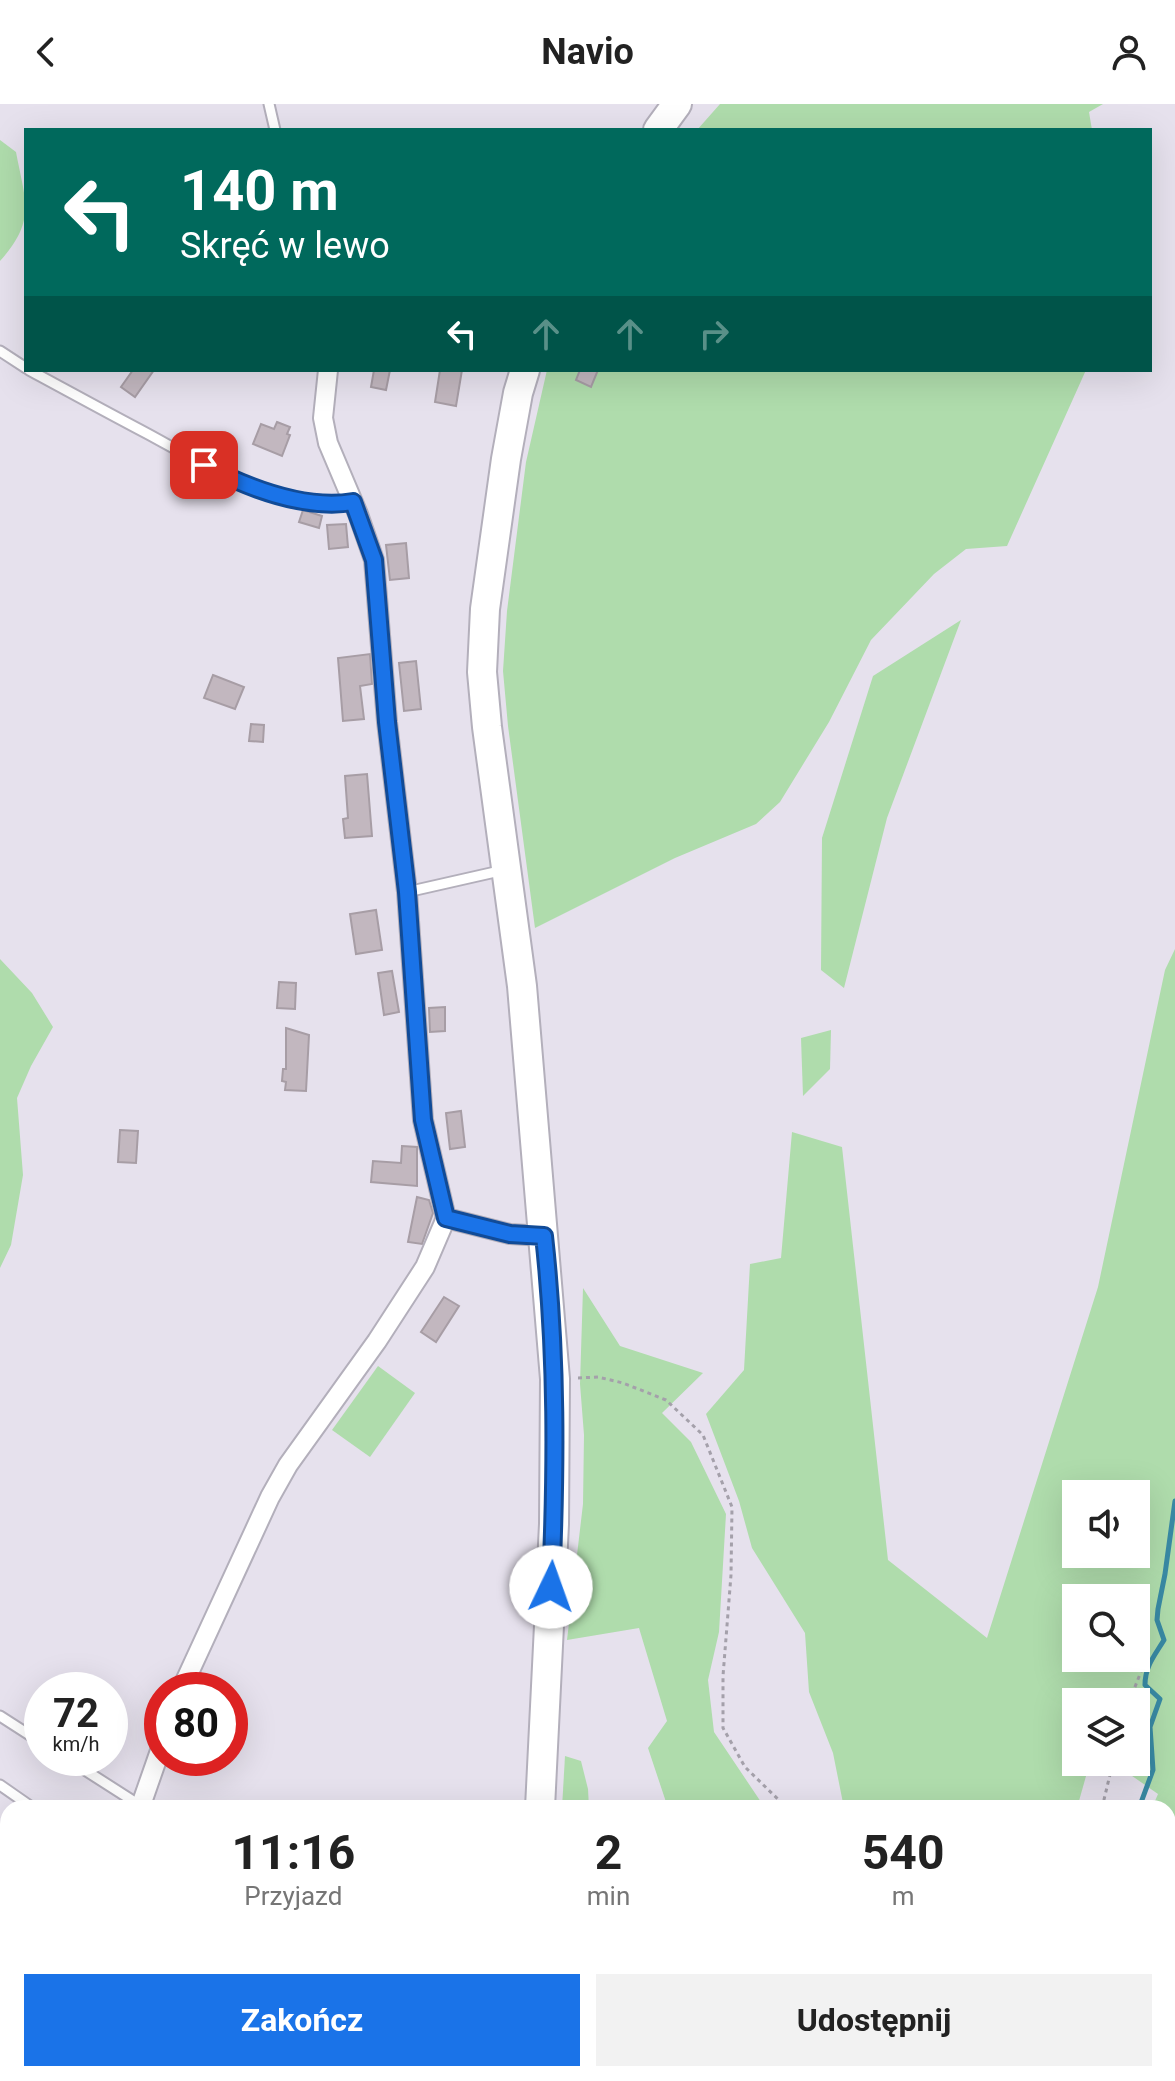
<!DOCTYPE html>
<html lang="pl">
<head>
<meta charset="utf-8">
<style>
	body { margin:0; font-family:Roboto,sans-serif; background:#f2f2f2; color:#222; height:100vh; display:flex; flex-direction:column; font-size:30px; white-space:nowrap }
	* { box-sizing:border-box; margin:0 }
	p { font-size:26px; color:#767676 }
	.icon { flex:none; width:44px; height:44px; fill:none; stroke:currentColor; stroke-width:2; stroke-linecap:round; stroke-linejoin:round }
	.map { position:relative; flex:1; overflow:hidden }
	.sheet { position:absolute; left:0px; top:1696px; width:1176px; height:282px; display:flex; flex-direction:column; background:#fff; border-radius:24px 24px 0 0; box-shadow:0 8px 32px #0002 }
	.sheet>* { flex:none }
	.guide { position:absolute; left:24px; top:24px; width:1128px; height:244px; border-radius:0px; box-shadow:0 8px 32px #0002; background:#00695c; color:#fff; overflow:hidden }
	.buttons { position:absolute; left:1062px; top:1376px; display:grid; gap:16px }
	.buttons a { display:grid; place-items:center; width:88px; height:88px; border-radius:0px; background:#fff; box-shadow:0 8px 32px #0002; font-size:40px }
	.speed { position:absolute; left:24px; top:1568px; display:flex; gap:16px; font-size:40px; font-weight:700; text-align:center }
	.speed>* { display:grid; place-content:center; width:104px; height:104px; border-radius:50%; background:#fff; box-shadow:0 8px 32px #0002; line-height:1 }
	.speed small { font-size:20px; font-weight:400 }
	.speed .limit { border:12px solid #d22; background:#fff; color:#111 }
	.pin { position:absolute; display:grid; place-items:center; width:68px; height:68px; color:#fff; margin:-34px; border-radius:16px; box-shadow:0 4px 12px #0006 }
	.me { position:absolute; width:88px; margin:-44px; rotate:3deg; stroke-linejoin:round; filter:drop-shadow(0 0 6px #0008) }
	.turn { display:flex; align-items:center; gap:28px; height:168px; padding:0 24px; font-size:36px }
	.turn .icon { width:104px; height:104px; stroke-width:2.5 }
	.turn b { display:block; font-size:56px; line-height:68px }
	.lanes { display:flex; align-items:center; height:76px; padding:0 24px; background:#0003; justify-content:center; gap:40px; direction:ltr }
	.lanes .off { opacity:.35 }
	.eta { display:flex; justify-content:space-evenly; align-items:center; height:136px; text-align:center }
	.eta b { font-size:48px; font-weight:700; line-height:56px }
	.action { display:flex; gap:16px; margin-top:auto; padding:16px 24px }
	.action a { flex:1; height:92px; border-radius:0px; background:#1a73e8; color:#fff; font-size:32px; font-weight:700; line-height:92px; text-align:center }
	.action a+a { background:#f2f2f2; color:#222 }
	header { display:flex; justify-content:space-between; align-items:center; height:104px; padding:0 24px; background:#fff; font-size:36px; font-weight:700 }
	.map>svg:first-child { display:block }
	.green { fill:#afdcac; fill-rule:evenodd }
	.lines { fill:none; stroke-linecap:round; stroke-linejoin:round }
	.stream { stroke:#398aa4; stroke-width:5 }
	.building { fill:#c2b7bf; stroke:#a79da5; stroke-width:2 }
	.service-casing { stroke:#b3afbb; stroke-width:13 }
	.minor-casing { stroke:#b3afbb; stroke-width:22 }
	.trunk-casing { stroke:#b3afbb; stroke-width:32 }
	.path { stroke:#a4a0aa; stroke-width:3; stroke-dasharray:4 4; stroke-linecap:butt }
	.service { stroke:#fff; stroke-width:9 }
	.minor { stroke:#fff; stroke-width:18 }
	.trunk { stroke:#fff; stroke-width:28 }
	.route-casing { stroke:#114b97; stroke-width:20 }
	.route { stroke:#1a73e8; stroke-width:14 }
</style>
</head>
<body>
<header><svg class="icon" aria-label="back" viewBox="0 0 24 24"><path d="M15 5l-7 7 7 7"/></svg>Navio<svg class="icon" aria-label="person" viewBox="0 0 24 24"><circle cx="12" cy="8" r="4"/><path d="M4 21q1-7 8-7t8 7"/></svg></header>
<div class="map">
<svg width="1175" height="1977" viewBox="0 0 1175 1977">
	<rect width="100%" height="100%" fill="#e6e1ed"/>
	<!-- green -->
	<g class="green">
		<polygon points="720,0 1103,0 1089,8 1092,26 697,26"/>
		<path d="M0,36l16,12c9,49 21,68 -16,109z"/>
		<polygon points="547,266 1086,266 1007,442 966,445 934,470 871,536 829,618 780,698 756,720 675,754 535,824 508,622 503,567 507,507 526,358"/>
		<polygon points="961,516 887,714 844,884 821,866 822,734 873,572"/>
		<path d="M1175,845v918l-7,6v-65h-16l6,-14 -46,-32h24v-60h-60v60h14l-13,46h-233l-11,-55 -24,-61 -4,-59 -53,-85 -13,-47 -33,-87 38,-44 6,-106 31,-6 11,-126 50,15 46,413 99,78 111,-351 67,-317zM1076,1390h60v60h-60zM1076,1494h60v60h-60z"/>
		<polygon points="0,855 32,889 53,923 31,962 17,994 23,1071 11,1141 0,1164"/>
		<polygon points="831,926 830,965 803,992 801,934"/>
		<polygon points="583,1184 620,1242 703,1269 662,1309 691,1338 726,1410 719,1528 708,1576 714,1628 763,1701 761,1704 668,1704 648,1644 667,1617 639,1524 567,1536 583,1400 584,1331 580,1280"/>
		<polygon points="378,1262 415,1289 370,1353 332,1326"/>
		<polygon points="565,1652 581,1657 588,1685 589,1704 562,1704"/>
		<polygon points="1168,1829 1175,1834 1175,1960 1168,1965"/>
		<polygon points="998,1970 1161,1970 1152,1977 1012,1977"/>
	</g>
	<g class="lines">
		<!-- stream -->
		<g class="stream">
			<path d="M1139,1704l14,-38 -3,-43 10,-28 -15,-14c0,-19 10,-30 19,-45l-7,-20 1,-11 7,-35 10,-73"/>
			<polyline points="867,1977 873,1970"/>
		</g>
	</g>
	<!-- building -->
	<g class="building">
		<polygon points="133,266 154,266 135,293 121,283"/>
		<polygon points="374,266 390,266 386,286 371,283"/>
		<polygon points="440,266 462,266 456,302 435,298"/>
		<polygon points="580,266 598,266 591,283 576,276"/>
		<polygon points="277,318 290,323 287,330 290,331 282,352 253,340 261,320 274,325"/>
		<polygon points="303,406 322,412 319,424 299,418"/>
		<polygon points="346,420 348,443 329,445 327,421"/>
		<polygon points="406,439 409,474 390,476 386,441"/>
		<polygon points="370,550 372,580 360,582 364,615 343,617 338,554"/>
		<polygon points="416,557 421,605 404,607 399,559"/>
		<polygon points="213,571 244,583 235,605 204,594"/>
		<polygon points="251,620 264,621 263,638 249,637"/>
		<polygon points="367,670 372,732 345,734 343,715 348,714 345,672"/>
		<polygon points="376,806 382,846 356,850 350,810"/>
		<polygon points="392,867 399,908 384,911 378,869"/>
		<polygon points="279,878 296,879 295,905 277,904"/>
		<polygon points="445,903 445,927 430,928 429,904"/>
		<polygon points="286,924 309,931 306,987 285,986 286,978 282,977 283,965 286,965"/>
		<polygon points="461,1007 465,1043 450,1045 446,1009"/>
		<polygon points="120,1026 138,1027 136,1059 118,1058"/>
		<polygon points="402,1042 417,1043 417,1082 371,1078 373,1057 401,1059"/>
		<polygon points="417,1093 429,1096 433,1109 422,1140 408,1138"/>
		<polygon points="444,1193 459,1202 436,1238 421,1228"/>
	</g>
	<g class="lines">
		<defs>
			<g id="service">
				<polyline points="269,0 275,26"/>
				<polyline points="0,247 26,264"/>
				<path d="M29,266c39,21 79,43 119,64 61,33 132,79 205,68"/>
				<polyline points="407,788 504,766"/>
				<polyline points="0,1612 42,1639"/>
				<polyline points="66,1654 141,1702"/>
				<polyline points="0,1681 33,1704"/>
			</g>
			<g id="minor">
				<polyline points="328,266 323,314 328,339 358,410 374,456 387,618 407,788 423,1016 446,1114 510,1130 544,1132"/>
				<polyline points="181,1586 270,1393 288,1361 377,1237 425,1163 446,1114"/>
				<polyline points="140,1704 162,1641"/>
				<polyline points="889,1970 890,1977"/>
				<polyline points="24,1977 27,1970"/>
			</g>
			<g id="trunk">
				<polyline points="658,26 677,0"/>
				<polyline points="525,266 518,289 506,355 485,505 482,568 487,623 522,882 555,1275 554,1420 540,1704"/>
				<polyline points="528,1977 528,1970"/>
			</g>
		</defs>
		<!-- service casing -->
		<use href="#service" class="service-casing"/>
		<!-- minor casing -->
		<use href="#minor" class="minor-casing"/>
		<!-- trunk casing -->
		<use href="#trunk" class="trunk-casing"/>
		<!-- path -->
		<g class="path">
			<polyline points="578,1274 598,1273 623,1279 666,1296 703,1331 732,1403 731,1471 723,1572 723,1624 745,1663 787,1704"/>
			<polyline points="1129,1598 1146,1555"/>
			<polyline points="1102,1704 1113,1658"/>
		</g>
		<!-- service -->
		<use href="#service" class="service"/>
		<!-- minor -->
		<use href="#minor" class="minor"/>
		<!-- trunk -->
		<use href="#trunk" class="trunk"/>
	</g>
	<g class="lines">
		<defs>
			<path id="route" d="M204,361c44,23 99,45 149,37l21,58 13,162 20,170 16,228 23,98 64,16 34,2c13,117 12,234 7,351"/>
		</defs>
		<!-- route casing -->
		<use href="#route" class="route-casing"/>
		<!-- route -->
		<use href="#route" class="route"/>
	</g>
</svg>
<div class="buttons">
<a><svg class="icon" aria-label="sound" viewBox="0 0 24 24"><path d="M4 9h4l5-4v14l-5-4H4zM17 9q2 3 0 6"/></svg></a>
<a><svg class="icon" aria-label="search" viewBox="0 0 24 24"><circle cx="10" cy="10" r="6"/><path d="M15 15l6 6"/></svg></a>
<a><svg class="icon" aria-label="layers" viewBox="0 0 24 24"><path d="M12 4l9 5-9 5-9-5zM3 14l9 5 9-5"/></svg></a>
</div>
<div class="speed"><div>72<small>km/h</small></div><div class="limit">80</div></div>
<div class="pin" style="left:204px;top:361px;background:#d93025"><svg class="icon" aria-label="arrive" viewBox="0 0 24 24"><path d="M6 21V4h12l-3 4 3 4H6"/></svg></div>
<svg class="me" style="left:551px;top:1483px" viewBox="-20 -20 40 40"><circle r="19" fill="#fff"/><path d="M0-13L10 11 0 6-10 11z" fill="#1a73e8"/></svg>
<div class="guide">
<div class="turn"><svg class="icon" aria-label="left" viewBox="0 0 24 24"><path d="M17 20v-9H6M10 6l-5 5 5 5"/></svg><div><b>140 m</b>Skręć w lewo</div></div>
<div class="lanes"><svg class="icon" aria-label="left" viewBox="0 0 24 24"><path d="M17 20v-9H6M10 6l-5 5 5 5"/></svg><svg class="icon off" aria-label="ahead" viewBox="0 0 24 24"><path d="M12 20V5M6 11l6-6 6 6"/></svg><svg class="icon off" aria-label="ahead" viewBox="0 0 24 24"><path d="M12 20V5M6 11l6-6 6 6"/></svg><svg class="icon off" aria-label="right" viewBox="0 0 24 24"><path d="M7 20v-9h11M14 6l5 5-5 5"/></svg></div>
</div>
<section class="sheet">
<div class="eta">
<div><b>11:16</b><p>Przyjazd</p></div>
<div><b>2</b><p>min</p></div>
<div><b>540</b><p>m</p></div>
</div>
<div class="action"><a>Zakończ</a><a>Udostępnij</a></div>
</section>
</div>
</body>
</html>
